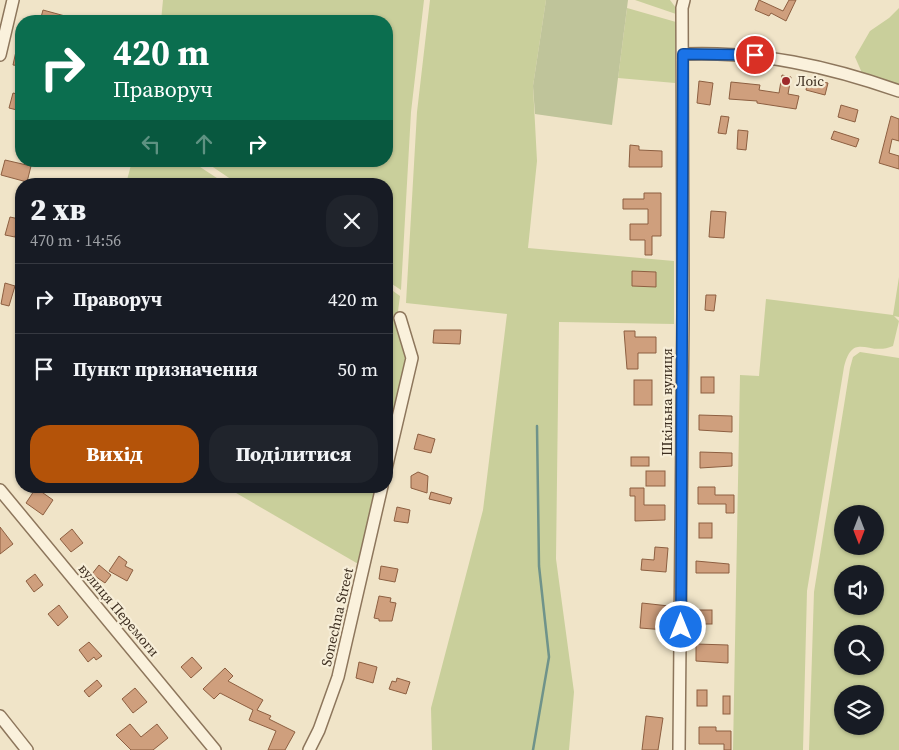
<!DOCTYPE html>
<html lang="uk">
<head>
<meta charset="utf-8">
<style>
	body { margin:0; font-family:"Source Serif 4",serif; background:#20242c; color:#f1f3f6; height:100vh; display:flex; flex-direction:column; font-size:19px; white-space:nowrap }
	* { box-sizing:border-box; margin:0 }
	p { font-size:16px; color:#9ea1a6 }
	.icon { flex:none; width:28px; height:28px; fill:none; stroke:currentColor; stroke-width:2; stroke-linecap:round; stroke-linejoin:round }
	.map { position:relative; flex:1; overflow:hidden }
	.panel { position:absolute; left:15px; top:178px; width:378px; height:315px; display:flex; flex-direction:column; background:#171b24; border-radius:20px; box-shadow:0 1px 4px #0004 }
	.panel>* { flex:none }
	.guide { position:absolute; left:15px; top:15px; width:378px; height:152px; border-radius:20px; box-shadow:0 1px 4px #0004; background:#0b6e4f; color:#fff; overflow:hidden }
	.needle { width:32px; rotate:180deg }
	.fabs { position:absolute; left:834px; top:505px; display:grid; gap:10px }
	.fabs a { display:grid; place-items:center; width:50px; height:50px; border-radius:50%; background:#171b24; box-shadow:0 1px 4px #0004; font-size:25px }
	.pin { position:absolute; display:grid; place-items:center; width:42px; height:42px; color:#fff; margin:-21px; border:2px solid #fff; border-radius:50%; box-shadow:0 1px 5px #0007 }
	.me { position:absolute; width:55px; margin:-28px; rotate:0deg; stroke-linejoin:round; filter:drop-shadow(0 0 4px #0008) }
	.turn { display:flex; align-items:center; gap:18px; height:105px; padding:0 15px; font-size:22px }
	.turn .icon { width:65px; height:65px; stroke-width:2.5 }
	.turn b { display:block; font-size:35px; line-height:42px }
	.lanes { display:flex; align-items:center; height:48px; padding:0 15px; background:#0003; justify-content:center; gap:25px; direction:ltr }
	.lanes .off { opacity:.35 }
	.round { display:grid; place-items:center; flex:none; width:52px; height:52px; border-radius:20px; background:#20242c }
	.overview { display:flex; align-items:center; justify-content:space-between; height:85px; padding:0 15px }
	h1 { font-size:30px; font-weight:800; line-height:38px }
	.button { display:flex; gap:10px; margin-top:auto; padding:10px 15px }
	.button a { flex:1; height:58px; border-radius:20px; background:#b45309; color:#fff; font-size:20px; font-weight:800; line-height:58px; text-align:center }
	.button a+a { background:#20242c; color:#f1f3f6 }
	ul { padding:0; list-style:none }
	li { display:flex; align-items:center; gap:15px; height:70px; padding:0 15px; border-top:1px solid #363941 }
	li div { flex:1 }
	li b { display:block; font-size:19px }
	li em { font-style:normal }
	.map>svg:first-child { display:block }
	.green { fill:#c9cf9b; fill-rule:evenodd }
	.cemetery { fill:#bfc49a }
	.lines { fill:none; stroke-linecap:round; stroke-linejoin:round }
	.stream { stroke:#6f938a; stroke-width:2.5 }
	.building { fill:#cf9f7d; stroke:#8d5f41 }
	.minor-casing { stroke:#8d765c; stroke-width:14 }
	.minor { stroke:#faf1dc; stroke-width:11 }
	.route-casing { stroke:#114b97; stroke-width:12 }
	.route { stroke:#1a73e8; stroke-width:9 }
	.poi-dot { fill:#9e2a2b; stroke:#f7eed8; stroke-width:2 }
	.labels { text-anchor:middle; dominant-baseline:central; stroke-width:4.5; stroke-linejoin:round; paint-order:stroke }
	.poi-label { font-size:14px; fill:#3d2e20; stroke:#f7eed8; text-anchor:start }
	.street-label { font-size:14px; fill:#3d2e20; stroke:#f7eed8 }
</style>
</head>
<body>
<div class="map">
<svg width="899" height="750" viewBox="0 0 899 750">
	<rect width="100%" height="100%" fill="#f0e4c8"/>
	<!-- green -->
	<g class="green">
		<polygon points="163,0 424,0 411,112 401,290 386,280 386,184 238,184 204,161 386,161 386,21 161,21"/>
		<polygon points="430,0 546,0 533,86 537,161 528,248 674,261 674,324 559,322 556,559 574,692 569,750 432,750 431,708 483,510 507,314 406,303 417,112"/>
		<polygon points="635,0 670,0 676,8 676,14"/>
		<polygon points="627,8 676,22 675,83 618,78"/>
		<polygon points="899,8 899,85 862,73 855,57 870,31 889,18"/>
		<polygon points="132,161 191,161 226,184 126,184"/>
		<path d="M899,277v40l-5,-1 5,5 -6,25c-24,11 -40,-16 -49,21l-37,224 -4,159h-70l7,-375 19,1 7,-77 127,16z"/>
		<polygon points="386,286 400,296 397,319 408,358 386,453"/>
		<path d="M860,352l39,6v392h-90l5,-158 36,-224 3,-11zM842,514h33v32h-33zM842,574h33v32h-33zM842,634h33v32h-33zM842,694h33v32h-33z"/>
		<polygon points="224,486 379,486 360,565"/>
	</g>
	<!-- cemetery -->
	<polygon class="cemetery" points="546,0 628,0 612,125 535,114 533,86"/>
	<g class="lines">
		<!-- stream -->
		<polyline class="stream" points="533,750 549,657 539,566 537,426"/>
	</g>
	<!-- building -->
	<g class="building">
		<polygon points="759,0 783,11 789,0 796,0 786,21 771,13 769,16 755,10"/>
		<polygon points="43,10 76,19 76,21 40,21"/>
		<polygon points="18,42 21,42 21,66 13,65"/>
		<polygon points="782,75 791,77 788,94 799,96 796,109 757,103 757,101 729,99 731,82 760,85 759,90 779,93"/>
		<polygon points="808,79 828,83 825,95 806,90"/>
		<polygon points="699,81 713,83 710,105 697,103"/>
		<polygon points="13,93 21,95 21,111 9,108"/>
		<polygon points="841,105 858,110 855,122 838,117"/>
		<polygon points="721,116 729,117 726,134 718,133"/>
		<polygon points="891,116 899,119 899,141 892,139 889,153 899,156 899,169 879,163"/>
		<polygon points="738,130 748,131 746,150 737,149"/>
		<polygon points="834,131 859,139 856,147 831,139"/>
		<polygon points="630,145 639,146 639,150 662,151 662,167 629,167"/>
		<polygon points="5,160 31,166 27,182 1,175"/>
		<polygon points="644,193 661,193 661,236 652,236 652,255 645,255 645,240 630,240 630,224 648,224 648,209 623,209 623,199 644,199"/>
		<polygon points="711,211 726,212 724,238 709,237"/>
		<polygon points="10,217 19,219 15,237 5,235"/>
		<polygon points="632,271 656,272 656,287 632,286"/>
		<polygon points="5,283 15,286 9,306 1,304"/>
		<polygon points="706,295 716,295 714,311 705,310"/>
		<polygon points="434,330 461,330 460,344 433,343"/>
		<polygon points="624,331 635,331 635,337 656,337 656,353 638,353 638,369 627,369"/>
		<rect x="701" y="377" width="13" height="16"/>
		<rect x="634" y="380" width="18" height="25"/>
		<polygon points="699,415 732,416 732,432 699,430"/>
		<polygon points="418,434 435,439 431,453 414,449"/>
		<polygon points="700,452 732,453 732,466 700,468"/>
		<rect x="631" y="457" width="18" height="9"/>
		<rect x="646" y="471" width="19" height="15"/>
		<polygon points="418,472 428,476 427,493 411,488 411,476"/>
		<polygon points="698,487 715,487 715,495 734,495 734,513 726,513 726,504 698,504"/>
		<polygon points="36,488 53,500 43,515 26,503"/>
		<polygon points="630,488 644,488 644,505 665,505 665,520 635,521 635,496 630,496"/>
		<polygon points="431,492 452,498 450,504 429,499"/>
		<polygon points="397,507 410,510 408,523 394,521"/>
		<rect x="699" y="523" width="13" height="15"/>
		<polygon points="0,527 13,544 0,554"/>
		<polygon points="72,529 83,543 71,552 60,539"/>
		<polygon points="655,547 668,548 666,572 641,570 642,559 654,560"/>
		<polygon points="119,556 127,562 125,566 133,570 127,581 109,571"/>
		<polygon points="696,561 729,564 729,573 696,573"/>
		<polygon points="99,565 111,575 105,583 92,574"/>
		<polygon points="381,566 398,569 395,582 379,579"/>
		<polygon points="35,574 43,585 34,592 26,581"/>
		<polygon points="379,596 391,598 390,602 396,603 392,621 379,621 379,619 374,618"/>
		<polygon points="642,603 669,606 666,630 640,628"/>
		<polygon points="59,605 68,617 58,626 48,614"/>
		<rect x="696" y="610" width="16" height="14"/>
		<polygon points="89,642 102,656 96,660 94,657 88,662 79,650"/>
		<polygon points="696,644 728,645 728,663 696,661"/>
		<polygon points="192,657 202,668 191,678 181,667"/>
		<polygon points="359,662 377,667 373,683 356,678"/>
		<polygon points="225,668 233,676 228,681 263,700 257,710 271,716 269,719 295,732 285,750 268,750 276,731 249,720 253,710 220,693 214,699 203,689"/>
		<polygon points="397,678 410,682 406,694 389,689 392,681 396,682"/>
		<polygon points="97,680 102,686 89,697 84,691"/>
		<polygon points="135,688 147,702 133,713 122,699"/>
		<rect x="697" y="690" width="10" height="16"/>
		<rect x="723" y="696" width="7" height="18"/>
		<polygon points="646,716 663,718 658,750 642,750"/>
		<polygon points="130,724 141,737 157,724 168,738 153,750 131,750 116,735"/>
		<polygon points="699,727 716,727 716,731 731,731 731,750 724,750 724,744 699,744"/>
	</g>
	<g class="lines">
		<defs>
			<g id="minor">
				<path d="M683,54c76,-3 145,12 216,37"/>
				<polyline points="0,55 13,0"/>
				<polyline points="386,469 412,358 400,318"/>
				<polyline points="0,490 215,750"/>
				<polyline points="0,716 27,750"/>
				<polyline points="309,750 319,730 338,677 382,486"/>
				<polyline points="679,750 683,313 682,8 684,0"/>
			</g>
		</defs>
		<!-- minor casing -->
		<use href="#minor" class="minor-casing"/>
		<!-- minor -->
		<use href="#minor" class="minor"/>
	</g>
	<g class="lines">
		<defs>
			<polyline id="route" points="681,627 683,54 755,55"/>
		</defs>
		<!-- route casing -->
		<use href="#route" class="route-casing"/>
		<!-- route -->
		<use href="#route" class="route"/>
	</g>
	<!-- markers -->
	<circle class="poi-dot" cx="786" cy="81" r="5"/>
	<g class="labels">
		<!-- poi labels -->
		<g class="poi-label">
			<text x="796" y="81">Лоіс</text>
		</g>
		<!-- street labels -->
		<g class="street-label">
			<text transform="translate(667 402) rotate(-90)">Шкільна вулиця</text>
			<text transform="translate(119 610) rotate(50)">вулиця Перемоги</text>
			<text transform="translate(337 617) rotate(-77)">Sonechna Street</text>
		</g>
	</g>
</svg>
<div class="fabs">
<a><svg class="needle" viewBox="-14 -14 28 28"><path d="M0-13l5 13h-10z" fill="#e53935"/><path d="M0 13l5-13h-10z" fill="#9ea1a6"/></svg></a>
<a><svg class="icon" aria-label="sound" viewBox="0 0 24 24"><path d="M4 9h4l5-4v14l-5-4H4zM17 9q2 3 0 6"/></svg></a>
<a><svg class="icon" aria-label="search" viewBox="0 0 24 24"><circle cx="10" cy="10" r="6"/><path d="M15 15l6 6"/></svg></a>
<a><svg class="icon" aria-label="layers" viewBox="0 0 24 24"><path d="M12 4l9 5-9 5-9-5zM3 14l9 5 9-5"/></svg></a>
</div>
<div class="pin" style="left:755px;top:55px;background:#d93025"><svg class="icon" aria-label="arrive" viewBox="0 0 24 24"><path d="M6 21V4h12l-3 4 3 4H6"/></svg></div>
<svg class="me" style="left:681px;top:627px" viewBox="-20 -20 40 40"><circle r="17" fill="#1a73e8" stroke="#fff" stroke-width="3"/><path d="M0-11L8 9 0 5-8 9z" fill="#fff"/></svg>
<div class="guide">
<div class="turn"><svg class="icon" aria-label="right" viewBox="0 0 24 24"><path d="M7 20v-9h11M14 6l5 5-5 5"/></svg><div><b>420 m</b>Праворуч</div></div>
<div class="lanes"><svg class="icon off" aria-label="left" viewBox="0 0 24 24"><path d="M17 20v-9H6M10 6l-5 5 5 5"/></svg><svg class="icon off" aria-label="ahead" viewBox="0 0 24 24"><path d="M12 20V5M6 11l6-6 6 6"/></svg><svg class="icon" aria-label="right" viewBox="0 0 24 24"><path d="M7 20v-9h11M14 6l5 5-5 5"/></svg></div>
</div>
<section class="panel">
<div class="overview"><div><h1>2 хв</h1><p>470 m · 14:56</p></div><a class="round"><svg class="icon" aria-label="close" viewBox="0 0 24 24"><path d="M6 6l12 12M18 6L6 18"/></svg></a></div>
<ul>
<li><svg class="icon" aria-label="right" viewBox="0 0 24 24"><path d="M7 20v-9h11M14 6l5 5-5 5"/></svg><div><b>Праворуч</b></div><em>420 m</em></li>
<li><svg class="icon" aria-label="arrive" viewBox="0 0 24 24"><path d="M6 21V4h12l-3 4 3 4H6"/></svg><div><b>Пункт призначення</b></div><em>50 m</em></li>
</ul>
<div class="button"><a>Вихід</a><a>Поділитися</a></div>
</section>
</div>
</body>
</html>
